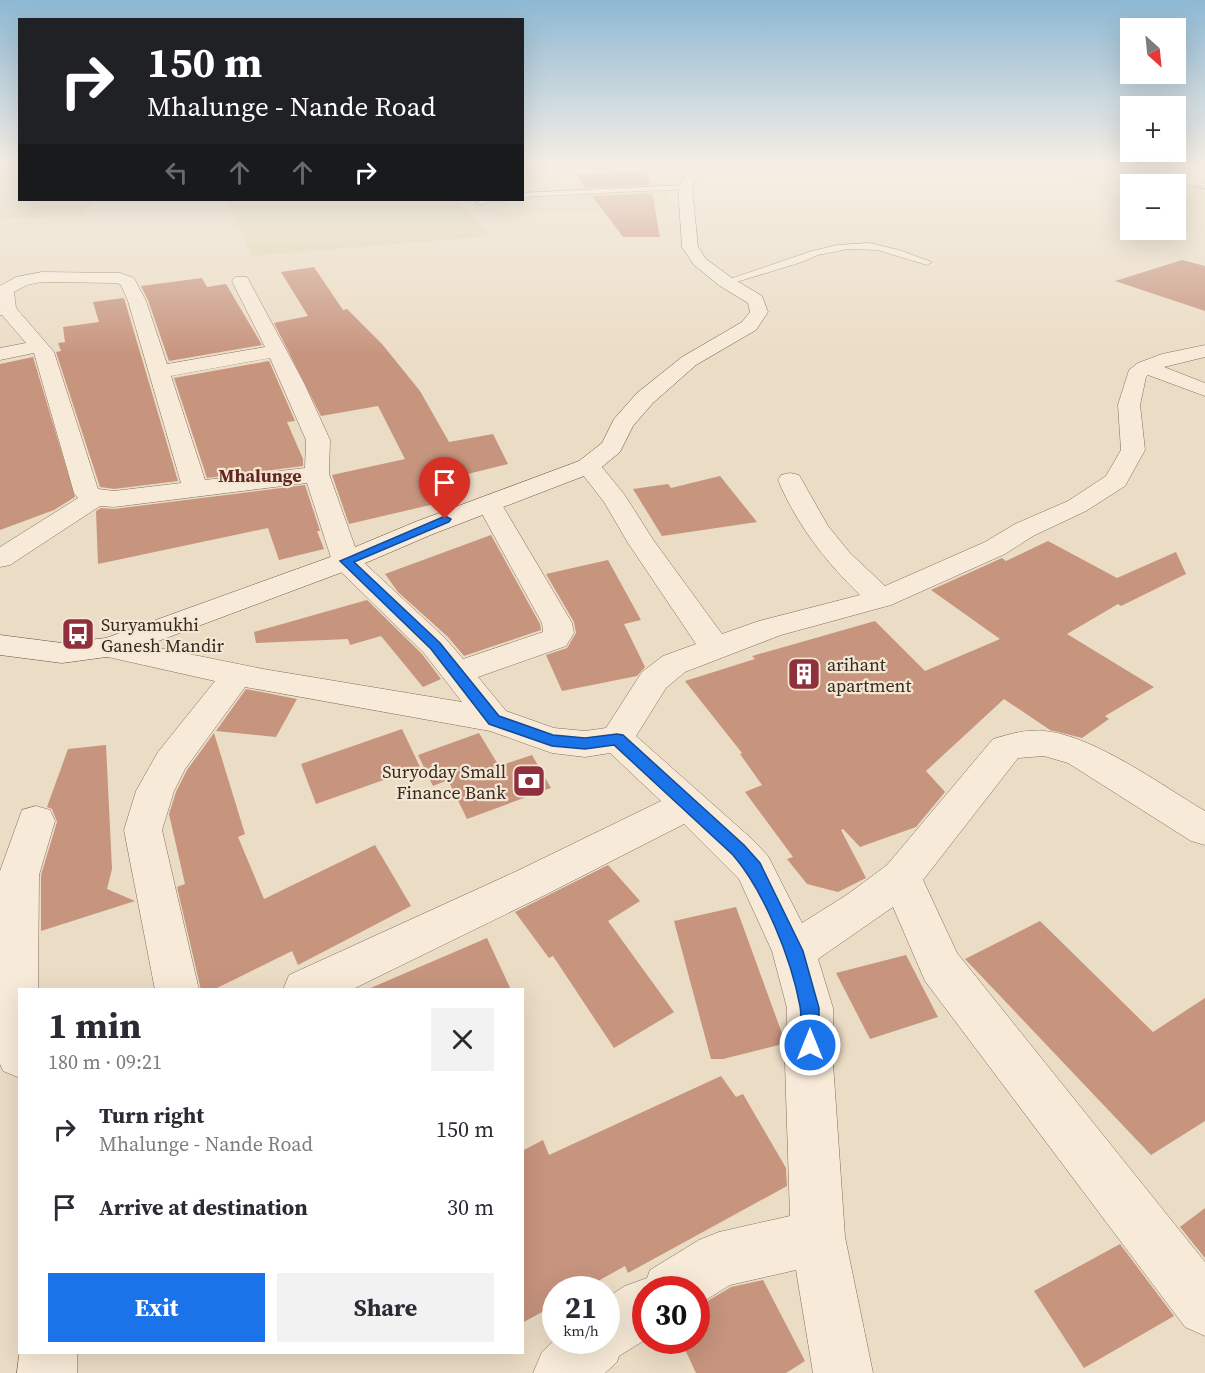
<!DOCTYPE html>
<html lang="en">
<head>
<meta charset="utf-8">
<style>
	body { margin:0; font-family:"Source Serif 4",serif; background:#f2f2f3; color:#2b2b33; height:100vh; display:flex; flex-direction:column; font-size:22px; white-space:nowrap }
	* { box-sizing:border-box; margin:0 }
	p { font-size:20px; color:#7c7c81 }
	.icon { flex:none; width:33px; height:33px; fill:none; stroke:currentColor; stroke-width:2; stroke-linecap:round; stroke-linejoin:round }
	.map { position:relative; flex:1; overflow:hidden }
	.panel { position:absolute; left:18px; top:988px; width:506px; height:366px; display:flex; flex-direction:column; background:#fff; border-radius:0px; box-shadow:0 6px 24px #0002 }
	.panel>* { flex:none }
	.guide { position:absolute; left:18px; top:18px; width:506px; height:183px; border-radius:0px; box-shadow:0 6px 24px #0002; background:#202124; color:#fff; overflow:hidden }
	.needle { width:39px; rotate:153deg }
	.tools { position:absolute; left:1120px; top:18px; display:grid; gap:12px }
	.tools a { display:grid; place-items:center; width:66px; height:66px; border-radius:0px; background:#fff; box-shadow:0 6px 24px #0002; font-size:30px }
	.speed { position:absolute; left:542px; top:1276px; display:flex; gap:12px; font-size:30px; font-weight:700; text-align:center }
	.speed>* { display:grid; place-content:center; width:78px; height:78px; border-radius:50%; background:#fff; box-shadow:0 6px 24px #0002; line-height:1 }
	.speed small { font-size:15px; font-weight:400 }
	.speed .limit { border:9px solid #d22; background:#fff; color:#111 }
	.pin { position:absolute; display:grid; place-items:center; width:51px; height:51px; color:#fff; margin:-62px -26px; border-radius:50% 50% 50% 0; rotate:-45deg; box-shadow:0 0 6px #0007 }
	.pin .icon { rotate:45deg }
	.me { position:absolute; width:66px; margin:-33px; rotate:0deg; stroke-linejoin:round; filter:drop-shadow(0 0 4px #0008) }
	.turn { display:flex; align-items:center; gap:21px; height:126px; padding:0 30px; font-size:27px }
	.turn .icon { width:78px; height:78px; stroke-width:2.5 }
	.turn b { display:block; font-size:42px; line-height:51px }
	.lanes { display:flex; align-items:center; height:57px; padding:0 30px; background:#0003; justify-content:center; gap:30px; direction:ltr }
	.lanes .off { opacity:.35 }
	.round { display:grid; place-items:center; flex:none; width:63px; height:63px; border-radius:0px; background:#f2f2f3 }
	.headline { display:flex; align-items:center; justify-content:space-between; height:102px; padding:0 30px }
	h1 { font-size:36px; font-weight:700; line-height:45px }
	.primary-button { display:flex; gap:12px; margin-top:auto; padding:12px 30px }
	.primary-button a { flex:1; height:69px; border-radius:0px; background:#1a73e8; color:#fff; font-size:24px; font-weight:700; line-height:69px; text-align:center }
	.primary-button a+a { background:#f2f2f3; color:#2b2b33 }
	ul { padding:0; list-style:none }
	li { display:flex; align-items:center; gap:18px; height:78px; padding:0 30px }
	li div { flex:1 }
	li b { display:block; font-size:22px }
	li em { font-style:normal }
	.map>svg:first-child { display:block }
	.farmland { fill:#e0d4b3 }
	.building { fill:#c7947e }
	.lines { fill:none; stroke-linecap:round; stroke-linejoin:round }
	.service-casing { stroke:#856d5c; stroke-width:1 }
	.minor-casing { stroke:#856d5c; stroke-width:1 }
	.secondary-casing { stroke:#674f40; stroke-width:1 }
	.path { stroke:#856d5c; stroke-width:1.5; stroke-dasharray:2 1.5; stroke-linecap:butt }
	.service { fill:#f7ead8; fill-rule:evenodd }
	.minor { fill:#f7ead8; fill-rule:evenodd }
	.secondary { fill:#f7ead8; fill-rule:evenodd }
	.route { fill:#1a73e8; stroke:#114b97; stroke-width:1.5 }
	.labels { text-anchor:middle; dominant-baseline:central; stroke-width:4.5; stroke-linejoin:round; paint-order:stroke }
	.far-quarter-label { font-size:18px; font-weight:bold; fill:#602721; stroke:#f3e7d4 }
	.poi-label { font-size:18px; fill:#36281f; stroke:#f3e7d4; text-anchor:start }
</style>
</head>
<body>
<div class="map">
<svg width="1205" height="1373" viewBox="0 0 1205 1373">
	<rect width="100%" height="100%" fill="#ebdcc5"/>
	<!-- farmland -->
	<g class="farmland">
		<polygon points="522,165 547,165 565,187 522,192"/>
		<polygon points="590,165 685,165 676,185 597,188"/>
		<polygon points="1013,165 1205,165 1205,210 1176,203 1176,184 1131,184 1131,193"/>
		<polygon points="19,171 20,200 94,200 83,216 0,219 0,173"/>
		<polygon points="665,190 677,208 519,214 516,200 522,200 522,196"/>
		<polygon points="226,200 457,200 456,200 491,236 252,256"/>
	</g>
	<!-- building -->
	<g class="building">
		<polygon points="647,171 650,185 585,188 576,175"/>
		<polygon points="652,193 660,237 623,237 592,196"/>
		<polygon points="1182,260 1205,266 1205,311 1115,281"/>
		<polygon points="314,267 343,310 347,309 382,344 420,391 449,442 493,434 508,464 431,483 443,502 349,524 332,475 405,459 378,406 321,416 274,323 308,316 281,272"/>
		<polygon points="202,278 207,287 226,284 262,345 169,361 148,300 141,286"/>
		<polygon points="124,298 178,481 114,489 100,487 56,352 61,351 58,343 65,342 63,327 99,322 93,302"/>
		<polygon points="33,357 75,497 54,510 0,530 0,364"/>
		<polygon points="269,361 295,421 287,422 303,459 303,466 207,478 174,378"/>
		<polygon points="720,476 757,522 662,536 633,489 668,484 671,488"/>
		<polygon points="305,485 320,531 317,531 324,549 279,560 268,528 98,564 96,511 101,508 114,509"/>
		<polygon points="491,535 540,624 541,630 464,656 448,637 398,592 385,574"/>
		<polygon points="1048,541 1117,578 1176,552 1186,574 1121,606 1118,604 1067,634 1154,687 1105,716 1109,719 1082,738 1050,730 1004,699 926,771 945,792 916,827 860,847 843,829 841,830 866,878 838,892 807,884 787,859 793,857 745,792 762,785 740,754 742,753 685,681 755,659 752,656 875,621 925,671 1000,639 931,590 1002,558 1006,561"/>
		<polygon points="608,560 641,620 624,624 645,667 637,676 562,691 546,655 567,648 576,633 574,622 546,574"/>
		<polygon points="367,600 422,654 441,679 423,687 381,636 350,645 348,639 256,643 254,632"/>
		<polygon points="246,689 297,699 276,737 216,731"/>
		<polygon points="402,729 420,767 316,804 301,764"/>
		<polygon points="214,733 245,834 238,837 264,899 375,845 411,906 298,965 292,951 213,990 201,990 177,887 185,884 169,814 176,792 187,770"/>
		<polygon points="479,733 499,766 532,755 551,788 467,819 448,780 433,786 418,755"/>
		<polygon points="106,745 112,869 107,889 135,901 41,931 41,875 57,822 52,809 47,807 68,749"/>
		<polygon points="608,865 640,901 608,921 674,1012 614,1048 553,956 549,958 515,912"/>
		<polygon points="736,907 784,1039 783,1044 723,1059 711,1059 674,921"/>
		<polygon points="1040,921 1153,1032 1205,998 1205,1121 1151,1155 965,959"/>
		<polygon points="487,938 511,990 366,990"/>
		<polygon points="906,955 938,1017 870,1039 836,973"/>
		<polygon points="721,1076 736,1097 743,1094 786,1168 787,1186 628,1273 625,1266 582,1290 555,1290 555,1305 522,1323 522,1151 543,1140 549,1155"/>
		<polygon points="1205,1208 1205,1258 1180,1227"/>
		<polygon points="1120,1244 1174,1316 1084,1368 1034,1291"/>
		<polygon points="763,1280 805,1361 786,1373 696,1373 681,1341 696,1341 696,1308 731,1287"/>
	</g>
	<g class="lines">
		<defs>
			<g id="service">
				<polygon points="688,185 689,187 685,189 522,197 522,193"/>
				<polygon points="483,200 494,200 480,205 476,203"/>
				<polygon points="869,243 899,250 932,262 927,265 877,250 848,249 818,255 802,262 730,284 721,282 812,251 837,245"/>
			</g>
			<g id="minor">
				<path d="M42,272l78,1 14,5 12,23 21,63 98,-17 -33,-66 3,-4h12l57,106 26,57 -1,34 30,84 87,81 17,20 80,-27 -1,-9 -66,-120 4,-5 9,-3 9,3 74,125 2,10 -8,13 -88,31 28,34 48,17 31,3 21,-3 36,-56 21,-16 33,-12 -68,-101 -24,-41 -28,-36 3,-5 9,-2 9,2 27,33 30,47 68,93 37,-13 101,-26c-35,-34 -63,-70 -82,-115l3,-5 9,-2 9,2 29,51 22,27 35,33 100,-44 30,-18 53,-23 38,-25 15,-26 -3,-45 11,-35 9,-7 24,-9 43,-9v12l-41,10 41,16v13l-57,-21 -2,2 -6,28 5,45 -20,36 -39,25 -53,25 -28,18 -114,51 -110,30 -96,37 -19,16 -30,48 116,103 16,17 34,67 46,-29 39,-29 106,-126c17,-5 33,-10 51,-8 49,4 117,54 161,80v34l-14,-4 -123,-78 -24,-7 -26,2 -95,122 34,73 248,309v74l-20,-9 -260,-346 -32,-74 -75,52 15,49v55l12,174 28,136h-60l-17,-103 -66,15 -34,21v-16h-51v50l-26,16 -2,6 -12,11h-72l9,-21 13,-13 51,2v-43l19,-12 22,-8 3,-8 49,-30 20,-8 71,-16 -5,-153 2,-55 -15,-57 -33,-72 -55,-55 -139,71 -194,95h-68l6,-15 228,-104 144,-70 -51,-48 -25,4 -33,-4 -62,-22 -245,-44 -60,82 -11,22 -12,39 37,160h-44l-31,-160 12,-39 22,-39 57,-71 -116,-26 -5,-7 5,-7 11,-3 153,31 199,33 -38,-49 -88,-86 -4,-6 -25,-78 -193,24 -14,-1 -90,59 -10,2v-20l78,-49 -4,-5 -40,-140 -34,7v-12l26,-5 -24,-28h-2v-29l16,-9zM42,282l75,1 4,2 7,16 53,182 -67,8 -16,-2 -44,-137 -38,-44 -2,-16 13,-7zM270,358l36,82 -1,28 -100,12 -34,-104z"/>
				<polygon points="36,806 50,810 55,821 39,875 38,990 20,990 20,1078 3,1071 0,1064 0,871 22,810"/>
				<polygon points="20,1348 20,1353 77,1353 77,1373 17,1373"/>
			</g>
			<polygon id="secondary" points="693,165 705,165 692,187 698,247 706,259 732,278 762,296 768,312 756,330 696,365 653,403 633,426 620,452 597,471 433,534 356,567 121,655 62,663 0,655 0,635 62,643 106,638 336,555 415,522 579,461 602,443 614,419 637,393 682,357 742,322 750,312 748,303 720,286 694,265 682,247 678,187"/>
		</defs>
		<!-- service casing -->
		<use href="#service" class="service-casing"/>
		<!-- minor casing -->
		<use href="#minor" class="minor-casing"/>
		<!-- secondary casing -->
		<use href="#secondary" class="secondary-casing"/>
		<!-- path -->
		<g class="path">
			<polyline points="1091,165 1205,189"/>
			<polyline points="0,171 20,169"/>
		</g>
		<!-- service -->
		<use href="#service" class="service"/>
		<!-- minor -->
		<use href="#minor" class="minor"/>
		<!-- secondary -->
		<use href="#secondary" class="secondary"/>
	</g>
	<!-- sky -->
	<linearGradient id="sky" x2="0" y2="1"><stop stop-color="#8eb8d4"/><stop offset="0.46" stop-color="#f6efe5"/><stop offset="1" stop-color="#f6efe5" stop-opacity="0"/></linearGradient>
	<rect width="1205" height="357" fill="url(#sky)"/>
	<!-- route -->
	<path class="route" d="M445,516l6,3 -2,3 -95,40 86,81 59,73 54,19 32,3 32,-4 6,1 121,110 16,18 43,88 16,57v37l-3,6 -6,3 -7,-3c-6,-14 0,-30 -3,-45 -9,-48 -36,-115 -67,-151l-119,-110 -29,4 -33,-3 -63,-22 -58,-75 -91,-88z"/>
	<!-- icons -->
	<defs>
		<symbol id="bus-square" viewBox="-11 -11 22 22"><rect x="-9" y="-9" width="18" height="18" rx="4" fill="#90303c" stroke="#f3e7d4"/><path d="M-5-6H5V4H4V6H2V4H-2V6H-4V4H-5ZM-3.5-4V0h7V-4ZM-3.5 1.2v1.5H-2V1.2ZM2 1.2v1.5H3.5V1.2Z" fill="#fff"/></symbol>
		<symbol id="building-square" viewBox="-11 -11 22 22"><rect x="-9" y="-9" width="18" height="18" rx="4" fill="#90303c" stroke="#f3e7d4"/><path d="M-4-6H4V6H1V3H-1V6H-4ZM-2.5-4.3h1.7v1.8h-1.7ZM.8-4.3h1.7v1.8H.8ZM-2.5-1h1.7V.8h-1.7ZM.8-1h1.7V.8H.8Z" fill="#fff"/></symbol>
		<symbol id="bank-square" viewBox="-11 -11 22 22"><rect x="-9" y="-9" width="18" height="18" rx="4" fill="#90303c" stroke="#f3e7d4"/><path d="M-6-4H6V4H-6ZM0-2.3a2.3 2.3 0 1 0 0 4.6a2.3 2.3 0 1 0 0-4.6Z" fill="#fff"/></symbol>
	</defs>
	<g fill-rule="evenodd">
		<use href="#bus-square" x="59" y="615" width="38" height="38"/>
		<use href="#building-square" x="785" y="655" width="38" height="38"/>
		<use href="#bank-square" x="510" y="762" width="38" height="38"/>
	</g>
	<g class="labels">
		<!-- far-quarter labels -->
		<g class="far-quarter-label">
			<text x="260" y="475">Mhalunge</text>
		</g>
		<!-- poi labels -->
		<g class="poi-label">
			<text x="101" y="624">Suryamukhi<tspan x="101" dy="21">Ganesh Mandir</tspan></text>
			<text x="827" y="664">arihant<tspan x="827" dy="21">apartment</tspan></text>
			<text x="506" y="771" text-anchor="end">Suryoday Small<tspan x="506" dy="21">Finance Bank</tspan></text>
		</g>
	</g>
</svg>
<div class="tools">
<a><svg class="needle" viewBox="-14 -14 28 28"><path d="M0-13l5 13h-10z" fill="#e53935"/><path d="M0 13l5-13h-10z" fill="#7c7c81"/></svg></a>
<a>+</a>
<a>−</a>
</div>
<div class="speed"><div>21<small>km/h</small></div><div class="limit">30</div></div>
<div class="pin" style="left:445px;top:519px;background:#d93025"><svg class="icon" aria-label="arrive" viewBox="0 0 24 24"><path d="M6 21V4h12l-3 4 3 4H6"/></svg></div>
<svg class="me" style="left:810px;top:1045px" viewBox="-20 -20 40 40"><circle r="17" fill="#1a73e8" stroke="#fff" stroke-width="3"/><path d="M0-11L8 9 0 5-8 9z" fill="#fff"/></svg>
<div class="guide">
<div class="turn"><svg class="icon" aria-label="right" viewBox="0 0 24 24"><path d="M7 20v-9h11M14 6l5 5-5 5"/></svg><div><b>150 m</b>Mhalunge - Nande Road</div></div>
<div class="lanes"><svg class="icon off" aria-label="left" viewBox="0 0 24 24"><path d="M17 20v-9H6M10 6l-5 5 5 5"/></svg><svg class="icon off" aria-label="ahead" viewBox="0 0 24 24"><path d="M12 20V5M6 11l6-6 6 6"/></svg><svg class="icon off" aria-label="ahead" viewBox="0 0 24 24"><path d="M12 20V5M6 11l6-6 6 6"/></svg><svg class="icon" aria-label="right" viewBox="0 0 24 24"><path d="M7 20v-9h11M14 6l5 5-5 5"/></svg></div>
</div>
<section class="panel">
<div class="headline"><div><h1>1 min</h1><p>180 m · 09:21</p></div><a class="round"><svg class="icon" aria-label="close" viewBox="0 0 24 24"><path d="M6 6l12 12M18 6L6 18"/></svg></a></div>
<ul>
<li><svg class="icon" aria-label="right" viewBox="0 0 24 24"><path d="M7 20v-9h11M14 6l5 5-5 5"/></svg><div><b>Turn right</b><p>Mhalunge - Nande Road</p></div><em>150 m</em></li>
<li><svg class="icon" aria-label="arrive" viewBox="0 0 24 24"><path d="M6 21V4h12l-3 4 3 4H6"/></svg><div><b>Arrive at destination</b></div><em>30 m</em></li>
</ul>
<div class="primary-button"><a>Exit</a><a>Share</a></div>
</section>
</div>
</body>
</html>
